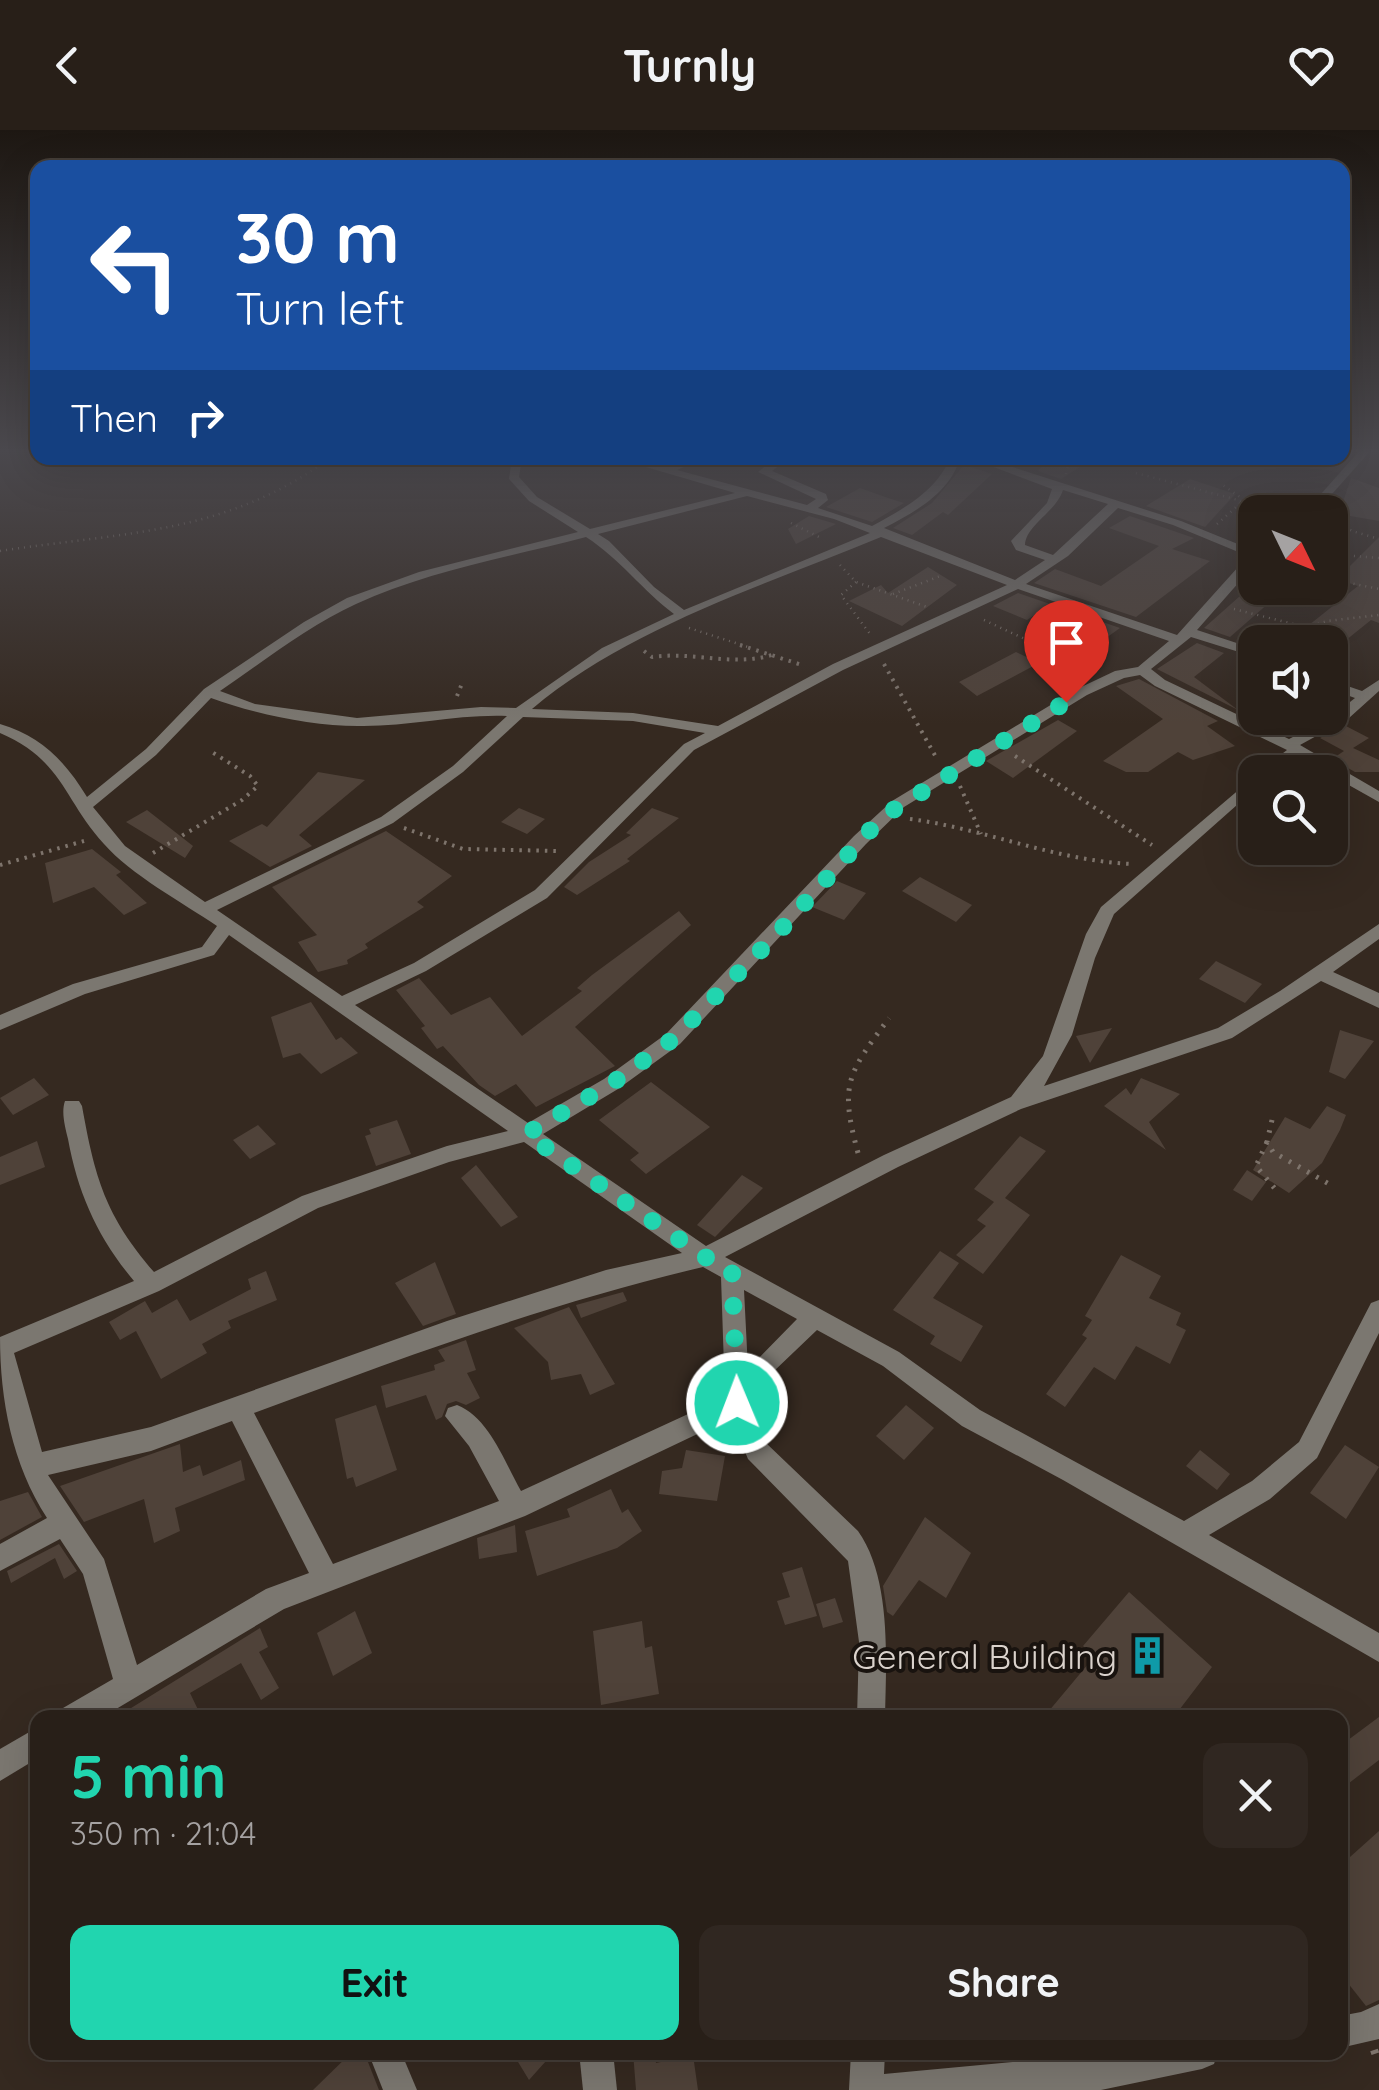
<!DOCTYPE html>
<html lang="en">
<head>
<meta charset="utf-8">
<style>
	body { margin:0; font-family:Quicksand,sans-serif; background:#302721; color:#f1f3f6; height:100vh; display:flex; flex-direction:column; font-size:38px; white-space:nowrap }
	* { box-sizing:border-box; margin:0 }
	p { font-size:32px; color:#a5a2a2 }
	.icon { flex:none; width:55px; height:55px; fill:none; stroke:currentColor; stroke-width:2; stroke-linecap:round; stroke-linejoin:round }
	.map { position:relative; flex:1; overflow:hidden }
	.details { position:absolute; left:30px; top:1580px; width:1318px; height:350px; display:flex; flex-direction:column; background:#281f18; border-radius:20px; box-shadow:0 10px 40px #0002,0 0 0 2px #443d37 }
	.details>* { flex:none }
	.top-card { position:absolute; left:30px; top:30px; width:1320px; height:305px; border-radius:20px; box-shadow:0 10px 40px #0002,0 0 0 2px #443d37; background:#1a4fa0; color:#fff; overflow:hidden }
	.needle { width:65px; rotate:133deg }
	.buttons { position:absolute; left:1238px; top:365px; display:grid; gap:20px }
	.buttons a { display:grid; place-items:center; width:110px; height:110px; border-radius:20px; background:#281f18; box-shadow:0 10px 40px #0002,0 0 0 2px #443d37; font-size:50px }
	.pin { position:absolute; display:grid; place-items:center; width:85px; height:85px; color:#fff; margin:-102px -42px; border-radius:50% 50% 50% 0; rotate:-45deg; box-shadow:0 0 10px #0007 }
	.pin .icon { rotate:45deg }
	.me { position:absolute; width:110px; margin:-55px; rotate:359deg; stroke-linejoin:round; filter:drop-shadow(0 0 8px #0008) }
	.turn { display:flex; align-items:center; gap:35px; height:210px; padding:0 40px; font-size:45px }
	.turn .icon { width:130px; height:130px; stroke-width:2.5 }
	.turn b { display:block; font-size:70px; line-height:85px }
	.then { display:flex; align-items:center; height:95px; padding:0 40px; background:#0003; gap:20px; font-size:38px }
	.round { display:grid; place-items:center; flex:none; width:105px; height:105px; border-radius:20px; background:#302721 }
	.overview { display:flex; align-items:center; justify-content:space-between; height:170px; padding:0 40px }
	h1 { font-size:60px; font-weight:700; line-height:75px; color:#21d5af }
	.action { display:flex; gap:20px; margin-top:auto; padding:20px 40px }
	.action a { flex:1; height:115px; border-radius:20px; background:#21d5af; color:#111; font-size:40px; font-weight:700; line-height:115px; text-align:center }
	.action a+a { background:#302721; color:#f1f3f6 }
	header { display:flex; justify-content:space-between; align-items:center; height:130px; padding:0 40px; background:#281f18; font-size:45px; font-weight:700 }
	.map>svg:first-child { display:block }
	.building { fill:#4f4239 }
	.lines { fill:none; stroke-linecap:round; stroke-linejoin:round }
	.path-far3 { stroke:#7e746c; stroke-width:2.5; stroke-dasharray:1 5; stroke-linecap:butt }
	.path-far2 { stroke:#7e746c; stroke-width:4; stroke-dasharray:2.5 6; stroke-linecap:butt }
	.path-far1 { stroke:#7e746c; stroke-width:5; stroke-dasharray:2.5 8; stroke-linecap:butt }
	.path { stroke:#7e746c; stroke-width:8; stroke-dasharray:4 11; stroke-linecap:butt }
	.street { fill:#7b7770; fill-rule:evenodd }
	.route { stroke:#21d5af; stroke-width:18; stroke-dasharray:0 32.4 }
	.labels { text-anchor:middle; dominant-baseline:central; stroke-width:8; stroke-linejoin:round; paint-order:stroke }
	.near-poi-label { font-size:35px; fill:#dad2cc; stroke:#19130f; text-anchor:end }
</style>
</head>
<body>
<header><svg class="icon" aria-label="back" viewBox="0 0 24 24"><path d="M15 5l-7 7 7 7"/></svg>Turnly<svg class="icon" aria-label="heart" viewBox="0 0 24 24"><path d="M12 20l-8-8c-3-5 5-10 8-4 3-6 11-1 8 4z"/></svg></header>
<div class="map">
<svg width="1379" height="1960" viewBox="0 0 1379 1960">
	<rect width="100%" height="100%" fill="#352920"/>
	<!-- building -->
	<g class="building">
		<polygon points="1049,328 1057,328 1086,333 1061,349 1038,341"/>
		<polygon points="964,335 992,344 948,385 943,382 912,405 893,398 932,373"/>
		<polygon points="1351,348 1379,358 1379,391 1339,384"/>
		<polygon points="1190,349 1235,364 1205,397 1146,376"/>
		<polygon points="860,358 888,368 904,373 872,392 826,377"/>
		<polygon points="809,386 836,394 796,414 788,399"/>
		<polygon points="1130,386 1194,408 1172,419 1210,431 1136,487 1034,453 1055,439 1101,456 1159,416 1109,398"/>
		<polygon points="1379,407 1379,493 1371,490 1330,523 1330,502 1309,495 1358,456 1337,449"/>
		<polygon points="928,437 957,455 902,496 849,471 881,455 888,463"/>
		<polygon points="1249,458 1286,458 1230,507 1204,498"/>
		<polygon points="1018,463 1120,498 1099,513 1033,486 1027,490 993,476"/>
		<polygon points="1197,513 1224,523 1194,547 1238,580 1157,539"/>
		<polygon points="1016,522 1039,533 977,566 959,552"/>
		<polygon points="1139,549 1218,591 1207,596 1235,616 1193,630 1178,622 1148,642 1126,642 1103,631 1163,589 1116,556"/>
		<polygon points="1058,590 1077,601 1013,648 986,631"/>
		<polygon points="1344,595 1369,608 1353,618 1379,630 1379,642 1355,642 1332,629 1344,621 1320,608"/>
		<polygon points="318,642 365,650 299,705 312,716 270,737 229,711 262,694 267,697"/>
		<polygon points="519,678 545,689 527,704 501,692"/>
		<polygon points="652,678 679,688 627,729 630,731 577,765 564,757 589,732 631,705 626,703"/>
		<polygon points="147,680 193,716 185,728 126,692"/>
		<polygon points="386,701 452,746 417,772 424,777 365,814 368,818 347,830 348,834 318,842 298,812 317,805 272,757"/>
		<polygon points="92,719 121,742 116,745 147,773 124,785 94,757 53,773 45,733"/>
		<polygon points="920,747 972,775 956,792 902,761"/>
		<polygon points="837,751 866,763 844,790 812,777"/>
		<polygon points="679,781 691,795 575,897 615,936 536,977 516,954 495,966 479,955 443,916 437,919 421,898 425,896 396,860 419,848 451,885 490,867 522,906 582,861 577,858 592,845"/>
		<polygon points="1216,831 1262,854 1245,873 1199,849"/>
		<polygon points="311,872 336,910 341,907 358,923 321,944 300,923 283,928 271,887"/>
		<polygon points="1112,898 1090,933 1076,906"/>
		<polygon points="1340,900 1374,911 1345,949 1329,942"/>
		<polygon points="34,948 49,965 13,985 0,968"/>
		<polygon points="1141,948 1180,964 1149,992 1166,1020 1104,976 1126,958 1131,965"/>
		<polygon points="651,952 710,997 646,1044 630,1030 639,1023 599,990"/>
		<polygon points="1327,976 1346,985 1340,1000 1322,1033 1289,1063 1253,1040 1285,987 1310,999"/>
		<polygon points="397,990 411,1024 376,1036 365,1006 371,1004 369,999"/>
		<polygon points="258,995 276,1014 250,1029 233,1010"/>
		<polygon points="1020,1006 1046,1021 1005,1068 1030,1085 983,1144 956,1125 986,1096 977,1090 994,1072 974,1059"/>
		<polygon points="37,1011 45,1037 0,1055 0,1027"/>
		<polygon points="476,1035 518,1087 501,1097 461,1048"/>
		<polygon points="1247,1040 1266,1052 1252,1071 1233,1060"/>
		<polygon points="742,1045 763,1058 715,1107 697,1095"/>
		<polygon points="940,1121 959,1133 933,1168 983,1196 961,1232 930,1214 935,1206 893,1180"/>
		<polygon points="1121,1125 1161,1146 1149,1168 1181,1183 1176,1195 1186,1200 1170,1234 1136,1216 1115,1250 1094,1237 1065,1277 1046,1264 1087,1208 1082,1205 1092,1190 1085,1186"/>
		<polygon points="435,1132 456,1184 423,1196 395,1153"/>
		<polygon points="266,1141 277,1170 228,1191 231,1198 202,1214 207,1223 161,1249 136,1201 120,1210 109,1192 145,1171 152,1183 177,1169 190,1191 251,1159 248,1149"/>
		<polygon points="623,1162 627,1171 581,1188 576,1175"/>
		<polygon points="569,1177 615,1254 590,1265 581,1244 551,1250 548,1232 514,1198"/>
		<polygon points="466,1210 476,1240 467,1243 480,1268 466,1275 456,1271 447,1274 442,1287 436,1290 426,1265 386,1278 381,1256 435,1240 434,1235 445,1231 438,1220"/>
		<polygon points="376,1275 397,1340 356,1357 353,1347 347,1349 335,1289"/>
		<polygon points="906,1275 934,1298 904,1330 876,1306"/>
		<polygon points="180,1314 183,1342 200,1335 203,1346 241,1330 245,1350 175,1378 180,1401 154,1413 144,1369 84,1392 60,1356"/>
		<polygon points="1345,1315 1379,1337 1346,1389 1310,1363"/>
		<polygon points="686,1320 725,1326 717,1371 659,1364 662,1341 682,1338"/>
		<polygon points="1200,1320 1230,1344 1217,1360 1186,1336"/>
		<polygon points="611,1359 622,1383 628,1379 642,1401 617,1418 537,1446 525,1401 570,1387 567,1379"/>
		<polygon points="28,1362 42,1387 0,1410 0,1371"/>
		<polygon points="925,1387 971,1423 946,1468 919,1450 893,1486 887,1482 883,1456"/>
		<polygon points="515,1395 517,1422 479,1429 477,1408"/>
		<polygon points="59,1414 77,1441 64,1449 55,1428 11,1453 7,1441"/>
		<polygon points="802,1437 817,1486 785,1495 777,1471 790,1467 782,1443"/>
		<polygon points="1129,1462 1212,1537 1173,1588 1043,1588 1094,1527 1083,1516"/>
		<polygon points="835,1468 843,1492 823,1498 816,1474"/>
		<polygon points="355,1481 372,1523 333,1546 317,1503"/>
		<polygon points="642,1491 645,1518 652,1516 659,1564 601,1575 593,1501"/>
		<polygon points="260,1498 268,1517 259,1522 279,1558 261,1570 241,1533 190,1563 202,1588 115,1588"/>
		<polygon points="1379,1587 1379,1630 1340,1660 1340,1616"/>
		<polygon points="1379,1701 1379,1870 1366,1876 1340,1843 1340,1736"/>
		<polygon points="352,1922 364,1922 379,1960 313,1960"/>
		<polygon points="512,1922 554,1922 529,1950"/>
		<polygon points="633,1922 655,1922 656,1933 693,1925 698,1960 636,1960"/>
	</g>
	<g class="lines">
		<!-- path-far3 -->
		<g class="path-far3">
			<polyline points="1318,328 1333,331"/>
			<polyline points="1136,343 1238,370 1256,382"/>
			<polyline points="1066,344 1070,328"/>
			<polyline points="1330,387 1352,401 1379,409"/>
			<polyline points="791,393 821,408"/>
			<polyline points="1217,394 1244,370 1220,353"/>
			<path d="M0,421c123,-19 225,-16 330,-93"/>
			<polyline points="1330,424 1379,428"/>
			<polyline points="840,435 856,452 927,477"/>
			<polyline points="1330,449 1379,459"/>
			<polyline points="856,452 841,465 870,504"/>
			<polyline points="893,464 943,445"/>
			<polyline points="1234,479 1305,497"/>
			<polyline points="984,490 1042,517"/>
			<polyline points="689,498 748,517"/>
			<polyline points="1260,507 1286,505 1327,491 1379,485"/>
		</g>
		<!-- path-far2 -->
		<g class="path-far2">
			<polyline points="740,515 802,535"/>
			<polyline points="1035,515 1099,536"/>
			<path d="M644,521l8,6c41,-6 80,10 120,-2"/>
			<polyline points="884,534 937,629"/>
			<polyline points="457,566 463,551"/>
			<polyline points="1015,626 1152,715"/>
			<polyline points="960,656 981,704"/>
			<path d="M910,689c76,10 146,42 223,45"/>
			<polyline points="404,698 463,719 558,721"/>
			<polyline points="153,723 242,670 258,656 250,646 212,622"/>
			<polyline points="0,735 84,711"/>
		</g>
		<!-- path-far1 -->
		<g class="path-far1">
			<polyline points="1272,990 1267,1012 1273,1022 1329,1054"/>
			<polyline points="1267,1012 1256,1036 1276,1060"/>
			<path d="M858,1023c-19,-70 -10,-79 31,-135"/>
		</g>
		<!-- path -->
		<polyline class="path" points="1374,1920 1379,1934"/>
		<!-- street -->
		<g class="street">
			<polygon points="1361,319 1372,319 1316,382 1305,382"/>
			<path d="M512,328h10l-3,19 18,20 53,32 145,-36 -120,-35c17,0 33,8 49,9 13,0 26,-9 40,-9l-27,12 130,35 9,-6 -58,-27 15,-12h8v4l-9,7 54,23 2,6 -10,8 54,18c31,-17 64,-34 78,-68h10c-10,35 -45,54 -76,70l131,52 30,-20 -29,-10 -5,-9 36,-38 5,-14 -82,-31h14l197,63 74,30v13l-58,66 58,19v8l-64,-20 -40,32 14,11 124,59 41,-21 25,-20 -25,-9v-9l32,11 17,-11v11l-30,27 -49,27 79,46v11l-82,-46 -23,16h-16l29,-22 -132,-64 -15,-11 -16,3 -37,17 -183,112 -38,37 -186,200 -62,45 -75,45 163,112 178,-91 127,-58 32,-41 43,-122 15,-27 154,-131v13l-141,125 -19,44 -23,77 -28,51 174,-58 62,-37 99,-67v15l-46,33 46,21v15l-58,-27 -89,57 -211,71 -123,58 -173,90 174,95 81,58 204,111 68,-40 47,-39 72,-139 8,-3v33l-62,125 -47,41 -61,36 170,98v29l-316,-182 -101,-54 -79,-60 -66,-36 -44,42 -23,33 16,38 92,88c34,48 28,130 27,187h-28l2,-76 -11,-81 -100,-102 -17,-41 -206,98 -241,93 -183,109h-42l4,-10 50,-29 -30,-105 -23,-35 -60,32v-27l47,-26c-35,-54 -47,-118 -47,-181l134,-56c-36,-43 -56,-87 -66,-142 -3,-12 -7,-27 -3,-38h14l3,5c13,72 23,109 72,166l148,-76 145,-50 61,-15 -279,-196 -15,20 -129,39 -85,36v-15l73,-31 129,-37 15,-21c-34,-23 -87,-52 -113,-82 -41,-45 -41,-84 -104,-111v-9c41,12 65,37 87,73l59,-48 58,-60 100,-67 43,-24 72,-26 159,-40 -49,-31 -20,-22zM1063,360l45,14 -55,51 -28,-10c1,-20 31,-33 38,-55zM747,366l87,23 36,14 -186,77 -30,-23 -45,-46 -11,-7zM1118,378l55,17 75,31 -71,79 -151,-51 42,-28zM586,407c33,21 57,54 88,77l-72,34 -86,60 -35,-1 -124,11 -102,-14 -35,-13c44,-30 88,-65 136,-87 72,-33 154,-47 230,-67zM881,407l126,48 -174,79 -115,62 -85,-13 -101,-4c97,-82 234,-124 349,-172zM1018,459l151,52 -31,26 -23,4 -38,18 -185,112 -38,35 -188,198 -62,45 -76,44 -173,-118 71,-34 121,-73 147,-148 149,-80zM211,568c44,16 100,28 147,28 49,1 99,-12 149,-10l-54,50 -72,51 -176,85 -80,-56 -32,-39 63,-52zM523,587l110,4 72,12 -21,11 -149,146 -121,73 -72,33 -125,-86 176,-87 70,-51zM524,1012l158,111 -76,17 -159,51 -296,106 -109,25 -28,-99 145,-62 159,-83 131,-46zM703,1137l18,10 4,120 -204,94c-16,-28 -32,-74 -64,-86l-9,3 -3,8 24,30 30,55 -166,63 -79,-151c148,-55 295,-110 449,-146zM744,1160l53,29 -49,50zM232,1291l77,152 -43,16 -129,76 -33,-106 -56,-84 103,-24z"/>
			<polygon points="38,1597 38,1628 0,1651 0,1619"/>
			<polygon points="1379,1874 1379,1909 1340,1918 1340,1886 1361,1882"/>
			<polygon points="368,1922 401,1922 417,1960 383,1960"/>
			<polygon points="579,1922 613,1922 617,1960 583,1960"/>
			<polygon points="851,1922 885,1922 884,1944 1121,1922 1218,1922 1214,1934 1202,1939 1101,1960 849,1960"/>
		</g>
	</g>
	<!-- sky -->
	<linearGradient id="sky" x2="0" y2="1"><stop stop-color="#1d1712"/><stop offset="0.54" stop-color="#4b494e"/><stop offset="1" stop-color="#4b494e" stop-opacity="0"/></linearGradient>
	<rect width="1379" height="594" fill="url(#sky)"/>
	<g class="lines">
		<!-- route -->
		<polyline class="route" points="737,1273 732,1140 705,1127 526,1004 611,954 673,909 776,805 882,687 1066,572"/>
	</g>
	<!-- icons -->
	<defs>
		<symbol id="building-bare" viewBox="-9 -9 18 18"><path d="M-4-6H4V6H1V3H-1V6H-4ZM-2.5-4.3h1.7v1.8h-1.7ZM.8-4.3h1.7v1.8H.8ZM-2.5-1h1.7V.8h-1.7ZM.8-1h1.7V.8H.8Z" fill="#0f9aa8" stroke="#19130f" stroke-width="2.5" paint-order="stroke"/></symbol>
	</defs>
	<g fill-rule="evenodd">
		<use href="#building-bare" x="1120" y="1498" width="55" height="55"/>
	</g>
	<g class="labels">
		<!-- near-poi labels -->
		<g class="near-poi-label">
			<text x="1117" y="1526">General Building</text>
		</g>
	</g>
</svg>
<div class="buttons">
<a><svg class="needle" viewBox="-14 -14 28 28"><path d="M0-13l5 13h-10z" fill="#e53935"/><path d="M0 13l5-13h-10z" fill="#a5a2a2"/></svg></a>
<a><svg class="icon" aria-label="sound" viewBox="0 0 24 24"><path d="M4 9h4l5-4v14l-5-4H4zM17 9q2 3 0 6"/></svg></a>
<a><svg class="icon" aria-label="search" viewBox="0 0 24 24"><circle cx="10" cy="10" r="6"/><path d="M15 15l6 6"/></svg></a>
</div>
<div class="pin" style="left:1066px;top:572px;background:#d93025"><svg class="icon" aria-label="arrive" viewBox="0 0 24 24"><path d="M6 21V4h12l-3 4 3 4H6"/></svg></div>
<svg class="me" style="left:737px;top:1273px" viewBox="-20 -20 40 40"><circle r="17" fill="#21d5af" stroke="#fff" stroke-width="3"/><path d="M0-11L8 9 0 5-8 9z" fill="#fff"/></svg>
<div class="top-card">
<div class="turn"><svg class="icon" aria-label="left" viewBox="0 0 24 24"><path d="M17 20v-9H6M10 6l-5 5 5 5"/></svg><div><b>30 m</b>Turn left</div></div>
<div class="then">Then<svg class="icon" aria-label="right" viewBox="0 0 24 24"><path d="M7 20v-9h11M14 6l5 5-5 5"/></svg></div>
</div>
<section class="details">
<div class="overview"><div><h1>5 min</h1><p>350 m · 21:04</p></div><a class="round"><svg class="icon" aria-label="close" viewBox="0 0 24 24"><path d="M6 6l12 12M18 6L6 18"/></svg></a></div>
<div class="action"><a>Exit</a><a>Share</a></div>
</section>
</div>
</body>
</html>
